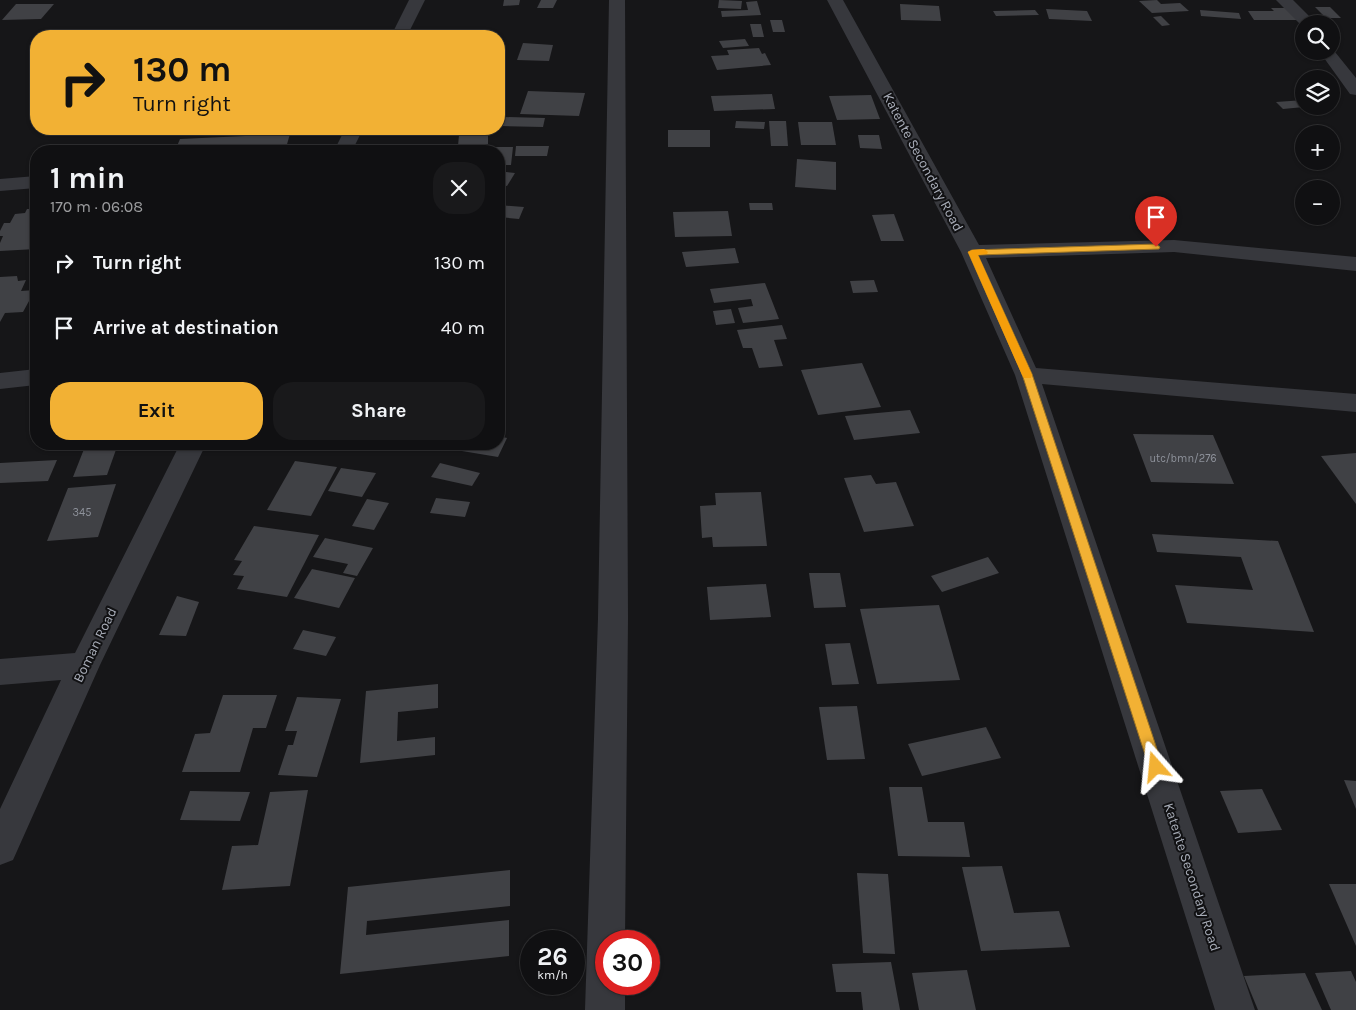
<!DOCTYPE html>
<html lang="en">
<head>
<meta charset="utf-8">
<style>
	body { margin:0; font-family:Karla,sans-serif; background:#19191b; color:#f1f3f6; height:100vh; display:flex; flex-direction:column; font-size:19px; white-space:nowrap }
	* { box-sizing:border-box; margin:0 }
	p { font-size:16px; color:#9c9d9f }
	.icon { flex:none; width:28px; height:28px; fill:none; stroke:currentColor; stroke-width:2; stroke-linecap:round; stroke-linejoin:round }
	.map { position:relative; flex:1; overflow:hidden }
	.side { position:absolute; left:30px; top:145px; width:475px; height:305px; display:flex; flex-direction:column; background:#101012; border-radius:20px; box-shadow:0 1px 4px #0004,0 0 0 1px #303032 }
	.side>* { flex:none }
	.guide { position:absolute; left:30px; top:30px; width:475px; height:105px; border-radius:20px; box-shadow:0 1px 4px #0004,0 0 0 1px #303032; background:#f2b134; color:#111; overflow:hidden }
	.tools { position:absolute; left:1295px; top:15px; display:grid; gap:10px }
	.tools a { display:grid; place-items:center; width:45px; height:45px; border-radius:50%; background:#101012; box-shadow:0 1px 4px #0004,0 0 0 1px #303032; font-size:25px }
	.speed { position:absolute; left:520px; top:930px; display:flex; gap:10px; font-size:25px; font-weight:700; text-align:center }
	.speed>* { display:grid; place-content:center; width:65px; height:65px; border-radius:50%; background:#101012; box-shadow:0 1px 4px #0004,0 0 0 1px #303032; line-height:1 }
	.speed small { font-size:12px; font-weight:400 }
	.speed .limit { border:8px solid #d22; background:#fff; color:#111 }
	.pin { position:absolute; display:grid; place-items:center; width:42px; height:42px; color:#fff; margin:-51px -21px; border-radius:50% 50% 50% 0; rotate:-45deg; box-shadow:0 0 5px #0007 }
	.pin .icon { rotate:45deg }
	.me { position:absolute; width:55px; margin:-28px; rotate:342deg; stroke-linejoin:round; filter:drop-shadow(0 0 4px #0008) }
	.turn { display:flex; align-items:center; gap:18px; height:105px; padding:0 20px; font-size:22px }
	.turn .icon { width:65px; height:65px; stroke-width:2.5 }
	.turn b { display:block; font-size:35px; line-height:42px }
	.round { display:grid; place-items:center; flex:none; width:52px; height:52px; border-radius:20px; background:#19191b }
	.head { display:flex; align-items:center; justify-content:space-between; height:85px; padding:0 20px }
	h1 { font-size:30px; font-weight:700; line-height:38px }
	.action { display:flex; gap:10px; margin-top:auto; padding:10px 20px }
	.action a { flex:1; height:58px; border-radius:20px; background:#f2b134; color:#111; font-size:20px; font-weight:700; line-height:58px; text-align:center }
	.action a+a { background:#19191b; color:#f1f3f6 }
	ul { padding:0; list-style:none }
	li { display:flex; align-items:center; gap:15px; height:65px; padding:0 20px }
	li div { flex:1 }
	li b { display:block; font-size:19px }
	li em { font-style:normal }
	.map>svg:first-child { display:block }
	.building { fill:#404145 }
	.lines { fill:none; stroke-linecap:round; stroke-linejoin:round }
	.minor { fill:#37383d; fill-rule:evenodd }
	.route { fill:#f2b134; stroke:#9d7322 }
	.slow { fill:#f59e0b }
	.labels { text-anchor:middle; dominant-baseline:central; stroke-width:4; stroke-linejoin:round; paint-order:stroke }
	.number-label { font-size:11px; fill:#8e929b }
	.street-label { font-size:14px; fill:#a8adb8; stroke:#111113 }
</style>
</head>
<body>
<div class="map">
<svg width="1356" height="1010" viewBox="0 0 1356 1010">
	<rect width="100%" height="100%" fill="#161618"/>
	<!-- building -->
	<g class="building">
		<polygon points="504,0 520,0 519,5 503,6"/>
		<polygon points="541,0 557,0 553,8 537,8"/>
		<polygon points="719,0 742,1 741,9 718,8"/>
		<polygon points="1157,0 1161,4 1180,3 1189,11 1152,13 1139,1"/>
		<polygon points="757,1 761,15 722,17 721,11 748,10 746,2"/>
		<polygon points="16,4 54,4 41,19 2,20"/>
		<polygon points="900,4 939,6 941,21 901,20"/>
		<polygon points="1315,7 1330,7 1341,18 1326,18"/>
		<polygon points="1271,8 1289,8 1299,20 1254,20 1248,11 1274,11"/>
		<polygon points="1046,9 1087,11 1092,21 1049,19"/>
		<polygon points="1035,10 1039,15 996,16 993,11"/>
		<polygon points="1200,10 1239,13 1241,19 1201,16"/>
		<polygon points="1161,16 1170,25 1162,26 1153,17"/>
		<polygon points="770,20 782,20 785,32 773,32"/>
		<polygon points="750,24 761,24 764,37 753,37"/>
		<polygon points="340,29 338,36 242,36 245,31"/>
		<polygon points="745,39 749,46 723,48 719,41"/>
		<polygon points="523,43 553,45 549,61 517,60"/>
		<polygon points="759,48 762,54 765,53 771,65 717,70 711,56 729,55 727,50"/>
		<polygon points="528,91 585,93 579,116 520,114"/>
		<polygon points="772,94 775,109 714,111 711,96"/>
		<polygon points="871,95 880,119 837,120 829,96"/>
		<polygon points="1304,100 1304,107 1283,109 1276,102"/>
		<polygon points="504,117 545,118 543,127 501,126"/>
		<polygon points="736,121 765,122 764,129 735,128"/>
		<polygon points="769,121 786,121 788,146 771,146"/>
		<polygon points="798,122 832,122 836,145 801,145"/>
		<polygon points="488,130 488,144 458,146 459,135 470,134 470,131"/>
		<rect x="668" y="130" width="42" height="17"/>
		<polygon points="290,134 285,151 175,151 180,139"/>
		<polygon points="858,135 879,135 882,149 860,148"/>
		<polygon points="516,146 549,146 547,156 515,156"/>
		<polygon points="494,147 513,147 511,165 499,165 499,151 493,151"/>
		<polygon points="797,159 836,162 836,190 795,187"/>
		<polygon points="499,171 515,173 507,186 499,185"/>
		<polygon points="749,203 772,203 773,210 750,210"/>
		<polygon points="499,205 524,207 519,219 499,217"/>
		<polygon points="27,209 36,209 36,249 0,251 0,243 3,236 0,236 0,231 4,223 10,223 15,214 25,213"/>
		<polygon points="728,211 732,236 675,237 673,212"/>
		<polygon points="894,214 904,241 881,241 872,215"/>
		<polygon points="735,248 739,263 686,267 682,252"/>
		<polygon points="17,276 18,281 26,280 21,291 35,290 23,312 5,313 0,322 0,277"/>
		<polygon points="874,280 878,292 853,293 850,281"/>
		<polygon points="765,283 779,319 743,323 738,308 753,306 751,299 714,303 710,289"/>
		<polygon points="731,309 735,323 716,325 713,311"/>
		<polygon points="782,325 787,339 774,340 783,366 759,368 752,348 743,348 737,330"/>
		<polygon points="862,363 881,407 818,415 801,370"/>
		<polygon points="910,410 920,433 854,440 845,416"/>
		<polygon points="1133,434 1213,435 1234,484 1151,482"/>
		<polygon points="499,436 507,438 498,457 450,449 452,444 499,444"/>
		<polygon points="86,444 118,444 107,475 73,477"/>
		<polygon points="1356,453 1356,504 1321,456"/>
		<polygon points="57,460 48,481 0,483 0,463"/>
		<polygon points="295,461 337,467 311,516 267,510"/>
		<polygon points="440,463 480,473 472,486 431,477"/>
		<polygon points="341,468 376,473 362,497 328,491"/>
		<polygon points="871,475 876,484 896,482 914,526 864,532 844,478"/>
		<polygon points="116,484 98,537 47,541 68,488"/>
		<polygon points="761,492 767,546 713,547 712,537 702,538 700,506 716,505 715,493"/>
		<polygon points="436,498 470,502 465,517 430,513"/>
		<polygon points="367,499 389,503 374,530 352,526"/>
		<polygon points="254,526 319,535 287,597 237,589 244,576 233,575 242,561 234,560"/>
		<polygon points="1152,534 1278,541 1314,632 1187,623 1175,585 1253,590 1241,557 1157,552"/>
		<polygon points="325,538 373,548 357,576 343,573 348,564 313,557"/>
		<polygon points="988,557 999,573 942,592 931,576"/>
		<polygon points="312,569 355,578 339,608 294,598"/>
		<polygon points="809,573 840,573 846,607 814,608"/>
		<polygon points="766,584 771,617 710,620 707,587"/>
		<polygon points="177,596 199,602 186,636 159,635"/>
		<polygon points="939,605 960,680 877,684 860,609"/>
		<polygon points="303,630 336,637 326,656 293,649"/>
		<polygon points="850,643 859,684 832,685 825,644"/>
		<polygon points="438,684 438,708 398,712 397,741 435,737 435,755 360,763 366,691"/>
		<polygon points="223,695 277,695 266,728 253,728 240,772 182,772 195,734 210,733"/>
		<polygon points="297,697 341,699 317,777 278,775 288,745 293,745 297,731 285,731"/>
		<polygon points="857,706 865,759 827,760 819,707"/>
		<polygon points="986,727 1001,758 922,776 908,744"/>
		<polygon points="1344,780 1356,781 1356,809"/>
		<polygon points="889,787 922,787 928,822 964,822 970,857 898,856"/>
		<polygon points="1262,789 1282,830 1238,833 1220,791"/>
		<polygon points="308,790 290,886 222,890 232,846 258,845 270,792"/>
		<polygon points="190,791 250,792 240,821 180,820"/>
		<polygon points="1002,866 1014,913 1059,911 1070,947 981,951 962,867"/>
		<polygon points="510,870 510,906 367,921 366,935 509,920 509,956 340,974 348,887"/>
		<polygon points="857,873 888,874 895,954 863,953"/>
		<polygon points="1329,884 1356,884 1356,946"/>
		<polygon points="891,962 900,1010 863,1010 861,992 836,992 832,964"/>
		<polygon points="967,970 976,1010 919,1010 912,973"/>
		<polygon points="1351,971 1356,982 1356,1010 1331,1010 1315,973"/>
		<polygon points="1305,973 1322,1010 1258,1010 1244,976"/>
	</g>
	<g class="lines">
		<!-- minor -->
		<g class="minor">
			<polygon points="409,0 425,0 407,36 391,36"/>
			<polygon points="609,0 625,0 628,618 625,941 606,941 606,984 625,984 625,1010 585,1010 598,618"/>
			<polygon points="827,0 843,0 979,245 1174,240 1356,257 1356,271 1174,252 986,258 1036,368 1356,394 1356,412 1042,384 1255,1010 1215,1010 1015,375 961,252"/>
			<polygon points="1276,0 1293,0 1317,24 1304,24 1303,27"/>
			<polygon points="1331,47 1356,78 1356,95 1350,94 1319,51 1331,51"/>
			<polygon points="345,129 363,129 352,151 334,151"/>
			<polygon points="36,176 36,188 0,191 0,179"/>
			<polygon points="36,369 36,385 0,389 0,373"/>
			<polygon points="180,444 206,444 100,665 13,860 0,865 0,809 61,680 0,685 0,659 75,653"/>
		</g>
	</g>
	<!-- route -->
	<polygon class="route" points="1156,244 1160,247 1159,249 978,255 1032,374 1163,767 1161,771 1156,773 1151,771 1149,767 1022,374 968,252 972,250"/>
	<!-- slow -->
	<polygon class="slow" points="984,249 988,252 987,254 978,255 1032,375 1031,378 1024,378 1022,375 968,252 972,250"/>
	<g class="labels">
		<!-- number labels -->
		<g class="number-label">
			<text x="1183" y="458">utc/bmn/276</text>
			<text x="82" y="512">345</text>
		</g>
		<!-- street labels -->
		<g class="street-label">
			<text transform="translate(923 162) rotate(62)">Katente Secondary Road</text>
			<text transform="translate(95 645) rotate(-64)">Boman Road</text>
			<text transform="translate(1192 877) rotate(72)">Katente Secondary Road</text>
		</g>
	</g>
</svg>
<div class="tools">
<a><svg class="icon" aria-label="search" viewBox="0 0 24 24"><circle cx="10" cy="10" r="6"/><path d="M15 15l6 6"/></svg></a>
<a><svg class="icon" aria-label="layers" viewBox="0 0 24 24"><path d="M12 4l9 5-9 5-9-5zM3 14l9 5 9-5"/></svg></a>
<a>+</a>
<a>−</a>
</div>
<div class="speed"><div>26<small>km/h</small></div><div class="limit">30</div></div>
<div class="pin" style="left:1156px;top:247px;background:#d93025"><svg class="icon" aria-label="arrive" viewBox="0 0 24 24"><path d="M6 21V4h12l-3 4 3 4H6"/></svg></div>
<svg class="me" style="left:1156px;top:767px" viewBox="-20 -20 40 40"><path d="M0-17L14 15 0 8-14 15z" fill="#f2b134" stroke="#fff" stroke-width="4"/></svg>
<div class="guide">
<div class="turn"><svg class="icon" aria-label="right" viewBox="0 0 24 24"><path d="M7 20v-9h11M14 6l5 5-5 5"/></svg><div><b>130 m</b>Turn right</div></div>
</div>
<section class="side">
<div class="head"><div><h1>1 min</h1><p>170 m · 06:08</p></div><a class="round"><svg class="icon" aria-label="close" viewBox="0 0 24 24"><path d="M6 6l12 12M18 6L6 18"/></svg></a></div>
<ul>
<li><svg class="icon" aria-label="right" viewBox="0 0 24 24"><path d="M7 20v-9h11M14 6l5 5-5 5"/></svg><div><b>Turn right</b></div><em>130 m</em></li>
<li><svg class="icon" aria-label="arrive" viewBox="0 0 24 24"><path d="M6 21V4h12l-3 4 3 4H6"/></svg><div><b>Arrive at destination</b></div><em>40 m</em></li>
</ul>
<div class="action"><a>Exit</a><a>Share</a></div>
</section>
</div>
</body>
</html>
